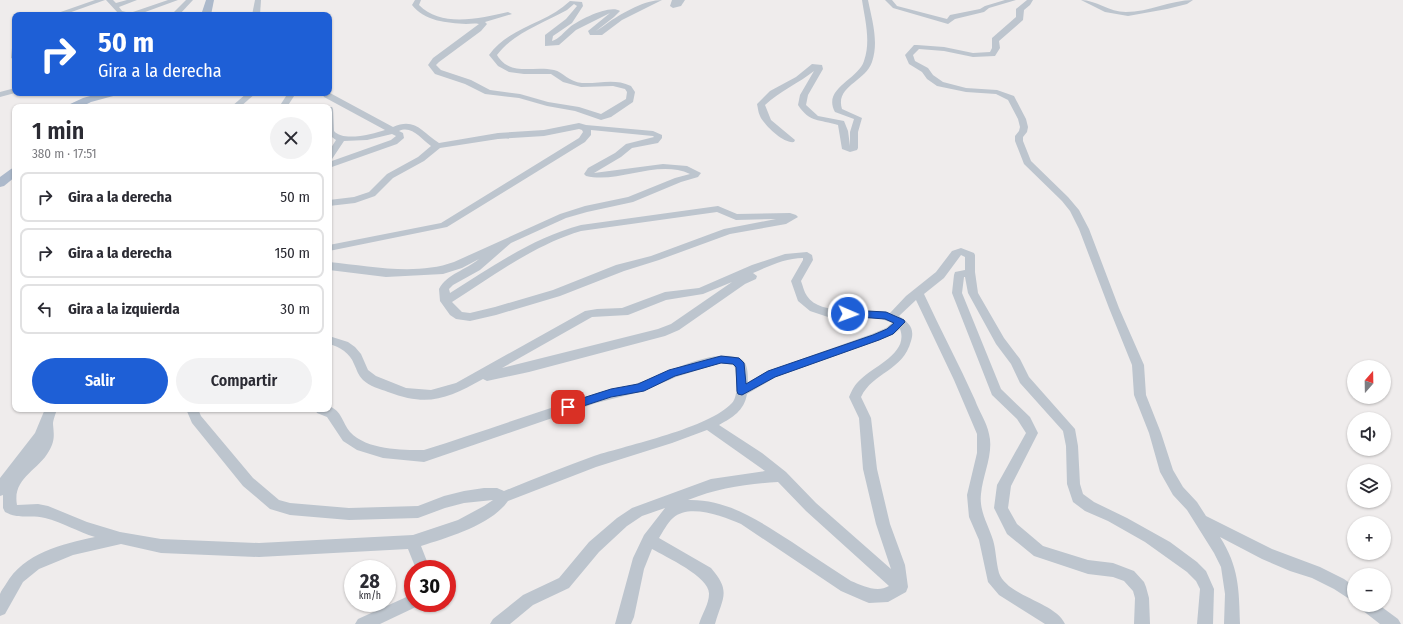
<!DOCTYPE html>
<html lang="es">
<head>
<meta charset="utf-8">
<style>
	body { margin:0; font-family:"Fira Sans Condensed",sans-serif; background:#f2f2f3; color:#2b2b33; height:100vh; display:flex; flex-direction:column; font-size:15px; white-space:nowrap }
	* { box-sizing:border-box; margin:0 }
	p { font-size:13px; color:#7c7c81 }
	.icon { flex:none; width:22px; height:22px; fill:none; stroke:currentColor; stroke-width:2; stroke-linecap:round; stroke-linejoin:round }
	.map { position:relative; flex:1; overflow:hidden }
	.sheet { position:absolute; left:12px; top:104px; width:320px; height:308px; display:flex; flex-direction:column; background:#fff; border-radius:8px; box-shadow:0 1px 3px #0004 }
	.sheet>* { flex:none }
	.banner { position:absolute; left:12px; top:12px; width:320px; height:84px; border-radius:8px; box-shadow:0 1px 3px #0004; background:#1e5fd6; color:#fff; overflow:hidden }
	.needle { width:26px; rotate:20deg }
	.fabs { position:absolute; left:1347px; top:360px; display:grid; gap:8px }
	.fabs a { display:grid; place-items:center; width:44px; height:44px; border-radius:50%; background:#fff; box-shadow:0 1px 3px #0004; font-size:20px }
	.speed { position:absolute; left:344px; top:560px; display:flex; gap:8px; font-size:20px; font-weight:700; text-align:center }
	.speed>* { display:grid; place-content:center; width:52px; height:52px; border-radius:50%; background:#fff; box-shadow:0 1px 3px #0004; line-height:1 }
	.speed small { font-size:10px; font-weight:400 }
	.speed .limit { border:6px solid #d22; background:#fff; color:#111 }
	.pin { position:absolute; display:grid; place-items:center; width:34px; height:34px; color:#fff; margin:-17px; border-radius:8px; box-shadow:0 2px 6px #0006 }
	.me { position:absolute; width:44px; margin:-22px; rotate:92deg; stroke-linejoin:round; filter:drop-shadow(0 0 3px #0008) }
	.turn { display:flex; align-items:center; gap:14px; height:84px; padding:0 20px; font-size:18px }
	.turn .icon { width:52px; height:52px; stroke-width:2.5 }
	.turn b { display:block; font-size:28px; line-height:34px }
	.round { display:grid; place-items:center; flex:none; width:42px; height:42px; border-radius:21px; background:#f2f2f3 }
	.summary { display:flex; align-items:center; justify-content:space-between; height:68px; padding:0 20px }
	h1 { font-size:24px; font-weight:600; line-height:30px }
	.primary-button { display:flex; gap:8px; margin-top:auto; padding:8px 20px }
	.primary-button a { flex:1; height:46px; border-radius:24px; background:#1e5fd6; color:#fff; font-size:16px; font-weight:600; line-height:46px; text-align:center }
	.primary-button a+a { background:#f2f2f3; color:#2b2b33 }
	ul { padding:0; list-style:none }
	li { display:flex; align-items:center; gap:12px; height:50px; margin:0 8px 6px; padding:0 12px; border:2px solid #e1e1e2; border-radius:8px }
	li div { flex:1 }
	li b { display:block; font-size:15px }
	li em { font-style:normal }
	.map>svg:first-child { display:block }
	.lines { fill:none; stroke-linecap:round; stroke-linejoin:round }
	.minor { fill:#bdc5ce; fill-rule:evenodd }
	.major { fill:#acb9cb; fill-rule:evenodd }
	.route { fill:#1e5fd6; stroke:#143e8b }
</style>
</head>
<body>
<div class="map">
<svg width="1403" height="624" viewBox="0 0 1403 624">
	<rect width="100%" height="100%" fill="#efecec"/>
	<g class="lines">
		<!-- minor -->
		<g class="minor">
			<polygon points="95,0 105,0 63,15 52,15"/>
			<polygon points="106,0 113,0 116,3 127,0 137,0 119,7 122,11 130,13 168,0 178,0 137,15 118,13"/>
			<polygon points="186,0 193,0 179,15 171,15"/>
			<polygon points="255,0 261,0 260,15 252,15"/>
			<path d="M415,0h6l-2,5c22,23 62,13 89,7l4,2 -27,8 2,2 -6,7 -42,31 -3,3 5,5 30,10 19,10 30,4 28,8 31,5 22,7 25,-15 1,-7 -2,-3 -12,-3 -32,1 -18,-5 -12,-8h-27l-15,-2 -11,-6 -9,-11c20,-28 57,-31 81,-54l12,1 1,4 -11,17 -19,13 -1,5c7,-2 12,-9 18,-14 9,-7 40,-23 50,-16l-6,6 -18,14c5,-3 9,-6 13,-9 15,-10 36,-22 53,-22l-40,20 -20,15h-12l-2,-4 22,-18 -34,17 -17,15 -14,1v-11l21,-16 11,-13 -3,-2 -7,6c-23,13 -54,23 -70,45 13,22 37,10 57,15 9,2 15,12 28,13 17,1 32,-5 49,3l4,6 -2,10 -22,15 -10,3 -26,-9 -28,-5 -28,-8 -34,-4 -20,-10 -30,-10 -7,-9 5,-7 46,-34c-5,-1 -9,0 -13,0 -19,-1 -42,-3 -54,-19z"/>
			<polygon points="672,0 685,0 681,6 673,8 670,6"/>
			<path d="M862,0h6c4,20 11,42 4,62 -7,20 -37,24 -30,47l20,9 -4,14v16l-1,2 -7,2 -8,-3 -4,-24c-19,-6 -28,-2 -40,-20l2,-10 14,-24c-15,12 -34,20 -49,34l6,15 24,20 -1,2c-10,2 -30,-17 -34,-26 -2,-4 -2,-8 -3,-12l13,-13 26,-14 16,-13 10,1 1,4 -15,26 -2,10 12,11 26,5 4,10 2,15v-14l4,-13 -19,-7c-13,-24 23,-32 29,-51 7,-20 1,-41 -2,-61z"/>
			<polygon points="885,0 892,0 897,6 947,19 950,15 980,9 985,6 1005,0 1016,0 989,8 984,12 955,19 948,24 893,8"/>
			<path d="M1027,0h6l-3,5 -6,5 -1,10 -24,21 1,7 -5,8 -22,1 -29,-6 -25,-2 -6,6 2,6 13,7 5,7 10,7 23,6 31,2 17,6 12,23 2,8 -1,5 -4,5v4l8,20 37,36 11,13 10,19 30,79 25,57 2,30 15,38 12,37 10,17 14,15 9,14 66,33 48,18 24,12 10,7v16l-20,-13 -22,-11 -22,-7 -28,-12 -42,-22c19,30 19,52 20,87h-16l1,-30 -4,-27 -7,-14 -27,-43 -14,-15 -13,-23 -11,-39 -15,-38 -2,-30 -23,-57 -30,-79 -9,-18 -8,-10 -38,-37 -9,-23v-5l4,-5 1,-4 -2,-8 -10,-19 -12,-6 -30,-2 -29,-6 -10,-7 -5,-7 -13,-8 -4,-9 9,-10h3l27,2 29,6 17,-1 2,-4v-10l24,-21v-8z"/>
			<path d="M1081,0c15,0 28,12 45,12 23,0 45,-12 67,-12l-6,4 -20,5 -39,7 -23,-4z"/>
			<polygon points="12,48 15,48 15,60 11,58"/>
			<polygon points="15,88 15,93 0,97 0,92"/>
			<polygon points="247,93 256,93 240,107 231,107"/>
			<polygon points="288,93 296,93 287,107 279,107"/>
			<path d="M325,93h5l63,34c22,-10 29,5 46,16l59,-10 46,-3 35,-7 7,2 67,6 9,4v3l-4,5 -26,5 -11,9 -27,16 69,-9 24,2 14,7 -3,4 -17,5 -48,20 -46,10 -21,6 -55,25 -31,27 -27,15 -4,4 1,4c42,-26 82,-55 131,-68l137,-19 19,8 53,-1 6,2 2,2 -12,7 -56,10 -71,26 -35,11 -64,25 -64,19 -26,6 -14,-2 -6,-4 -10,-14 -1,-12c8,-15 27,-19 40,-30l-17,9 -19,6 -57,3 -57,-7v-8c41,4 86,14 125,0l106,-48 25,-8 43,-9 47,-19 15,-4c-33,-15 -71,10 -104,2l-2,-2 4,-6 27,-15 11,-9 28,-7 -1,-1 -62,-6v5l-6,7 -138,85 -118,24v-6l112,-22 138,-85 4,-6 -1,-2 -3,-1 -35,7 -46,3 -58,9 -16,13 -31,17 -18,18 -20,7 -26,3v-6l25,-3 15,-5 18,-18 31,-17 13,-11c-10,-7 -19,-21 -32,-15l4,2 1,5 -7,6 -68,24v-6l62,-22 5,-4 -4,-2 -25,6 -23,1 -12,18 -3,1v-9l7,-11 -7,-5v-28h-2h5l1,2 1,22c9,11 39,3 51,-1l-61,-33 -1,-2zM717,212l19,8 40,-1 -52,10 -73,27 -35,9 -63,25 -58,17 -25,6 -8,-1 -10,-10c41,-26 82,-57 129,-71z"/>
			<path d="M961,248l13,5 1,2v17l3,21 26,45 16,21 9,18 46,52 3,17 2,38 3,10 11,8 33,16 43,24 27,20 9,9 8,18 -1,35h-16l3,-35 -4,-8 -9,-9 -42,-30 -37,-21 -23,-10 -12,-9 -6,-18 -1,-38 -3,-15 -43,-48 -9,-19 -15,-20 -28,-51 -3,-16h-1l-2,16 39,96 29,28 8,16 -27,53 -3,22 9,16 26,22 45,14 25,3 21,8 10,11 2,5 3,11 1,26h-16l1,-26 -2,-7 -9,-10 -11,-4 -25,-3 -54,-18 -27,-22 -13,-26 3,-23 29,-52 -9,-14 -25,-24 -40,-102 2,-18 1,-3 10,-2v-13l-4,-2 -17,23 -20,16c16,35 35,70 51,106 4,11 12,23 14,34 5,19 -6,40 -8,60 -2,17 7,30 12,46 3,10 3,22 6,33 9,24 56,29 66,51h-20l-46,-29 -11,-13 -9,-42 -10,-23 -2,-22 10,-42v-19l-23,-54 -38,-80 -17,16c10,7 16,12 12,25 -8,30 -38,31 -50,56l10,21 6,51 13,55 15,41 3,22 -2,5 -18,10 -19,1 -5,-2 -23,-10 -100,-67c-17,-7 -51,-21 -68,-6 -6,5 -10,14 -14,20l52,30c21,24 11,30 4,56h-16c3,-10 10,-20 10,-30 1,-17 -43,-37 -57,-45l-8,20 -10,48 -3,7h-16l18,-66 11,-23 21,-27 -23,8 -15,10 -28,26 -30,36 -36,17 -23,19h-20l3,-5 30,-24 36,-17 30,-36 28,-24 15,-10 79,-29 54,-8 -58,-41 -35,13 -76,24 -88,34c-17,24 -59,36 -87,45l9,23h-14l-8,-20 -149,8 -98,-4 -40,-9 -48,11 -34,14 -16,13 -18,32 -5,2c0,-6 0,-15 0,-22 1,-3 4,-7 6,-10 18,-31 56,-40 89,-47 -17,-5 -33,-15 -50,-19 -15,-4 -25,2 -40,-6l-2,-4v-13l-3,1v-18l35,-45 10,-24h12c-1,4 -4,11 -4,15 1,11 2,17 -4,27 -11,20 -37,27 -32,54l21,-1 10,2 39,16 33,10 41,7 98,4 154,-8 45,-15 26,-14 9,-6 -29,3 -19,5 -27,10 -69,2 -59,-5 -20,-6 -27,-23 -51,-63 -6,-14h12l3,7 52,62 26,22 11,3 59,5 69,-2 26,-10 20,-5 20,-3h13l7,3c30,-12 60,-24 90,-35 34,-11 115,-28 138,-53 7,-8 4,-26 3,-35l-2,-3 -12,-2 -45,14 -32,14 -48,12 -172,59 -41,-4 -26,-8 -14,-9 -16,-24 -10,-4 -2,-4h14v-3c13,5 13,16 21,26 17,18 51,18 74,18 57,-18 113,-38 170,-56 14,-5 30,-5 44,-11 28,-9 69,-33 98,-26 12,2 12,15 12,25l20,-11 104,-37 14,-6 6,-5 -13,-5 -51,-1 -18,-6 -12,-10 -7,-20 12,-21v-2c-17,0 -34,8 -50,15l4,3 -1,3 -11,5 -66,46 -14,6 -136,36 -42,9 -4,-2c-36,20 -55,28 -95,13 -8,-3 -19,-6 -25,-12 -5,-5 -6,-10 -9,-16 -4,-11 -14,-17 -25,-20v-8l19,6 7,5 6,7 7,16 8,6 30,12 25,2 25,-7 129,-72 12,-2 25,-1 43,-16 34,-4 53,-23 33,-11 22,-2 5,3 1,5 -12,21c2,5 3,11 6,15 13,21 60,11 83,17l16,-17 30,-24 16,-21zM732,282l-61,42 -13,5 -156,39 90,-51 36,-2 38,-15 37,-6zM900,329c9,24 -26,37 -39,50 -6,5 -9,11 -12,18l10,21 4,51 13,55 15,45 -75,-66 -30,-31 -24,-19 -43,-28c14,-8 25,-14 28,-31l29,-17 104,-37 14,-6zM778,482l28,29 83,75c-12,7 -26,0 -38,-5 -20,-13 -40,-26 -59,-39 -33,-21 -64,-43 -104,-42 30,-12 58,-16 90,-18z"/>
			<polygon points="413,594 413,603 420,603 418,606 380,624 355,624 358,619"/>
			<polygon points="1360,605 1379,605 1398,619 1401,624 1380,624 1362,610"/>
		</g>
		<!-- major -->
		<g class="major">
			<polygon points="206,0 214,0 211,15 201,15"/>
			<polygon points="101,93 118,93 117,95 91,102 81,107 67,107 68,105 83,98"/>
			<polygon points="15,167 15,177 4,186 0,187 0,177 11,169"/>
		</g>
	</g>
	<!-- route -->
	<polygon class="route" points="848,310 886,312 904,320 905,322 893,334 879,340 775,377 742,395 738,394 737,391 736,367 733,364 721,363 675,376 644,391 611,397 568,411 564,410 563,407 564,404 611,389 638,384 669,370 721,356 739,358 744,363 746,384 768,371 873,335 887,329 894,323 885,319 845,316 844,314"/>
</svg>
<div class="fabs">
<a><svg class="needle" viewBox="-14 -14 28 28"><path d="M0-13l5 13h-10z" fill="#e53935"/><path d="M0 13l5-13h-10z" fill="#7c7c81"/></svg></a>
<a><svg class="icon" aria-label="sound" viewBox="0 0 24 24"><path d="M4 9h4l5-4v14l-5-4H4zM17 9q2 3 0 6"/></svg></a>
<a><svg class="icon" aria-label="layers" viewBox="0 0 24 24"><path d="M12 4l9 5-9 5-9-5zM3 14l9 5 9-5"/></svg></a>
<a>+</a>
<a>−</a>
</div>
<div class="speed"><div>28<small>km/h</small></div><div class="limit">30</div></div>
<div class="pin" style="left:568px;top:407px;background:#d93025"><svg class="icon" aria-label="arrive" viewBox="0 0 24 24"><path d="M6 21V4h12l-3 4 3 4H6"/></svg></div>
<svg class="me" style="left:848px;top:314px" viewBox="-20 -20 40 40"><circle r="17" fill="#1e5fd6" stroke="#fff" stroke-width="3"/><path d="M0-11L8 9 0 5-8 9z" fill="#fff"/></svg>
<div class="banner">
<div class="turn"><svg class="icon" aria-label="right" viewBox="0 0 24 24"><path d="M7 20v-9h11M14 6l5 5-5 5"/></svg><div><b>50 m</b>Gira a la derecha</div></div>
</div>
<section class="sheet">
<div class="summary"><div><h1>1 min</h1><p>380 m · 17:51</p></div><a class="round"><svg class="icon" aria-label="close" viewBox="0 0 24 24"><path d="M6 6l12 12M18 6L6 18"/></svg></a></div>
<ul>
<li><svg class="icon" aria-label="right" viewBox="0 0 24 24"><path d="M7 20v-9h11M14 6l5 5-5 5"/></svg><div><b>Gira a la derecha</b></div><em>50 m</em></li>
<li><svg class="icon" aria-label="right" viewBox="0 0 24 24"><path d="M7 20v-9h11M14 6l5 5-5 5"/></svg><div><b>Gira a la derecha</b></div><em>150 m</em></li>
<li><svg class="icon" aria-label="left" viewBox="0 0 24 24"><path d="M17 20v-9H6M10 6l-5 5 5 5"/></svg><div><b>Gira a la izquierda</b></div><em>30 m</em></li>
</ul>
<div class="primary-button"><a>Salir</a><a>Compartir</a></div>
</section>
</div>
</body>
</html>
